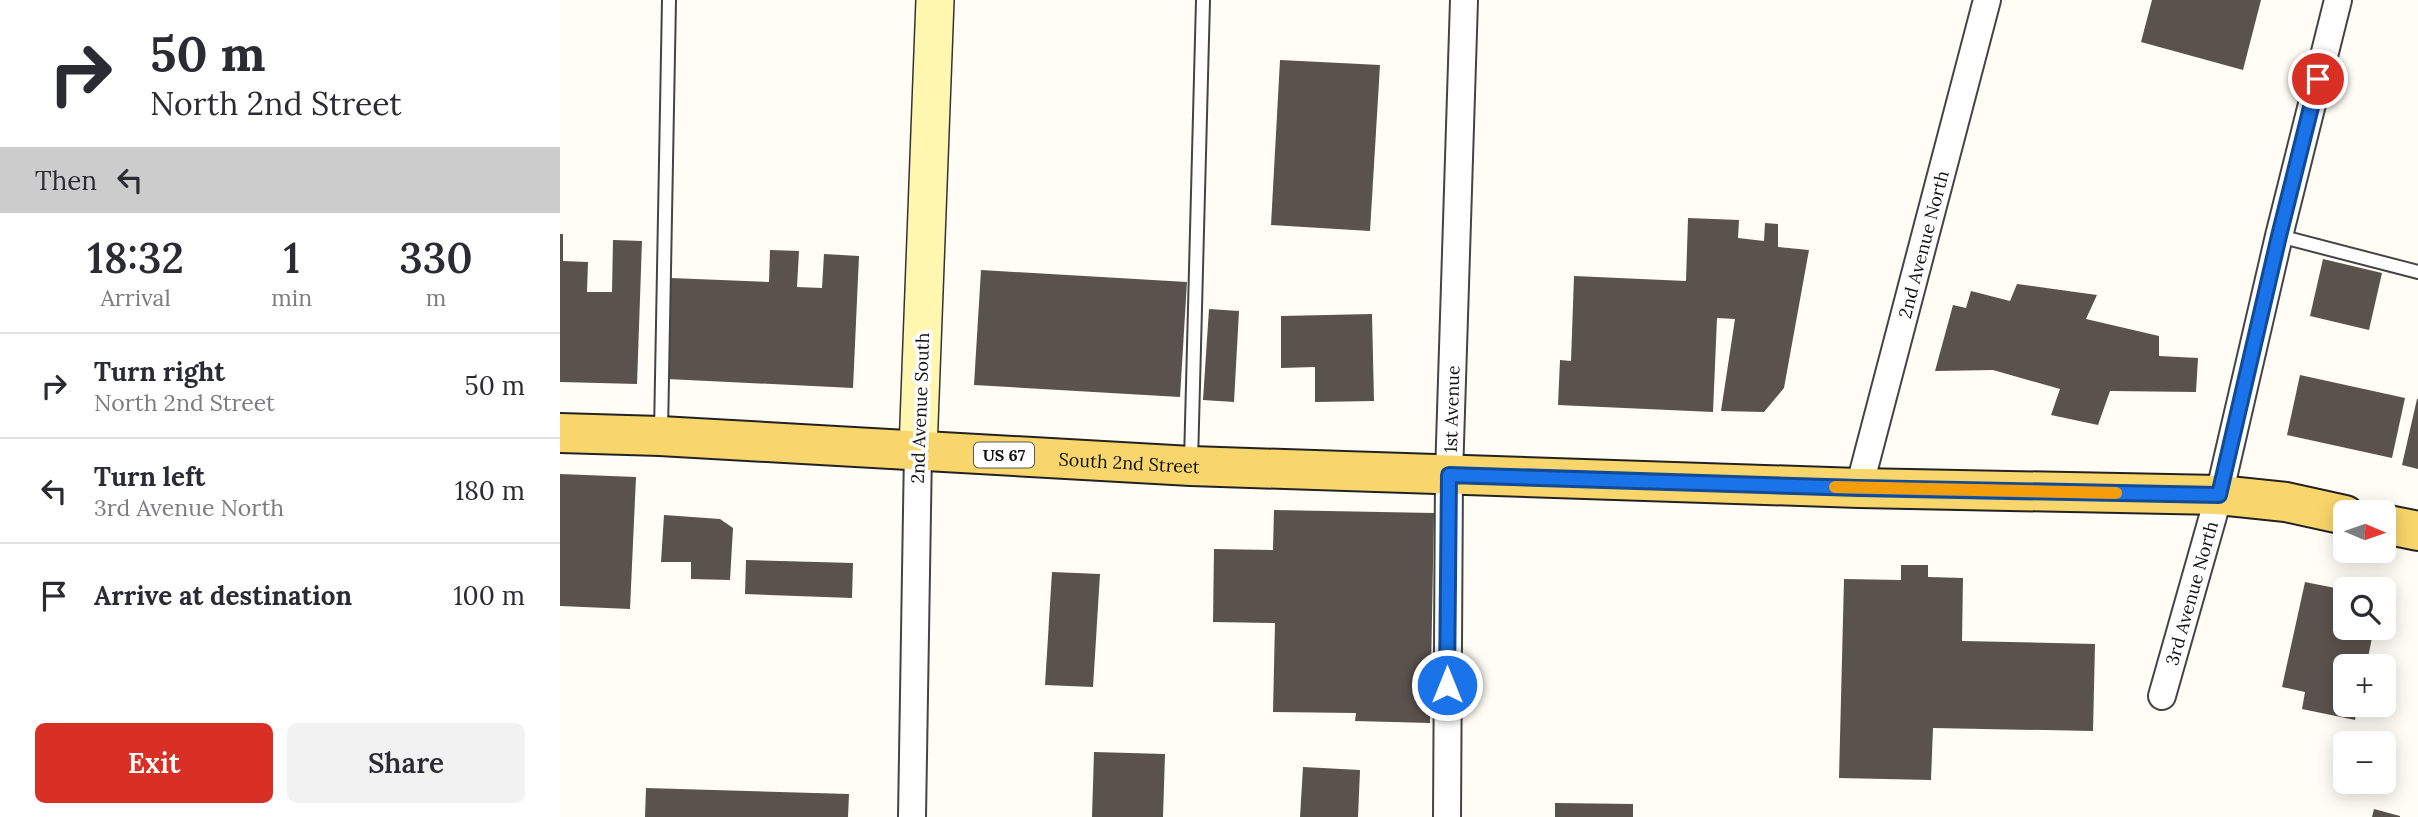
<!DOCTYPE html>
<html lang="en">
<head>
<meta charset="utf-8">
<style>
	body { margin:0; font-family:Lora,serif; background:#f2f2f3; color:#2b2b33; height:100vh; display:flex; flex-direction:column; font-size:26px; white-space:nowrap }
	* { box-sizing:border-box; margin:0 }
	p { font-size:23px; color:#7c7c81 }
	.icon { flex:none; width:38px; height:38px; fill:none; stroke:currentColor; stroke-width:2; stroke-linecap:round; stroke-linejoin:round }
	.map { position:relative; flex:1; overflow:hidden }
	.sheet { display:flex; flex-direction:column; background:#fff; width:560px }
	.sheet>* { flex:none }
	.banner { background:#fff; color:#2b2b33; overflow:hidden }
	.needle { width:46px; rotate:92deg }
	.tools { position:absolute; left:1773px; top:500px; display:grid; gap:14px }
	.tools a { display:grid; place-items:center; width:63px; height:63px; border-radius:10px; background:#fff; box-shadow:0 4px 18px #0003; font-size:35px }
	.pin { position:absolute; display:grid; place-items:center; width:60px; height:60px; color:#fff; margin:-30px; border:4px solid #fff; border-radius:50%; box-shadow:0 2px 7px #0007 }
	.me { position:absolute; width:77px; margin:-38px; rotate:0deg; stroke-linejoin:round; filter:drop-shadow(0 0 5px #0008) }
	.turn { display:flex; align-items:center; gap:24px; height:147px; padding:0 35px; font-size:32px }
	.turn .icon { width:91px; height:91px; stroke-width:2.5 }
	.turn b { display:block; font-size:49px; line-height:60px }
	.then { display:flex; align-items:center; height:66px; padding:0 35px; background:#0003; gap:14px; font-size:26px }
	.eta { display:flex; justify-content:space-evenly; align-items:center; height:119px; text-align:center }
	.eta b { font-size:42px; font-weight:600; line-height:49px }
	.primary-button { display:flex; gap:14px; margin-top:auto; padding:14px 35px }
	.primary-button a { flex:1; height:80px; border-radius:10px; background:#d93025; color:#fff; font-size:28px; font-weight:600; line-height:80px; text-align:center }
	.primary-button a+a { background:#f2f2f3; color:#2b2b33 }
	ul { padding:0; list-style:none }
	li { display:flex; align-items:center; gap:21px; height:105px; padding:0 35px; border-top:2px solid #e1e1e2 }
	li div { flex:1 }
	li b { display:block; font-size:26px }
	li em { font-style:normal }
	main { display:flex; flex:1; min-height:0 }
	.map>svg:first-child { display:block }
	.building { fill:#5a524d }
	.lines { fill:none; stroke-linecap:round; stroke-linejoin:round }
	.lane-casing { stroke:#444; stroke-width:16 }
	.street-casing { stroke:#444; stroke-width:30 }
	.secondary-casing { stroke:#333; stroke-width:40 }
	.primary-casing { stroke:#222; stroke-width:42 }
	.lane { stroke:#fff; stroke-width:12 }
	.street { stroke:#fff; stroke-width:26 }
	.secondary { stroke:#fff6b0; stroke-width:37 }
	.primary { stroke:#f9d66b; stroke-width:38 }
	.route-casing { stroke:#114b97; stroke-width:18 }
	.route { stroke:#1a73e8; stroke-width:12 }
	.slow { stroke:#f59e0b; stroke-width:12 }
	.labels { text-anchor:middle; dominant-baseline:central; stroke-width:7; stroke-linejoin:round; paint-order:stroke }
	.shield { fill:#fff; stroke:#585858; stroke-width:2 }
	.shield-label { font-size:16px; font-weight:bold; fill:#111 }
	.street-label { font-size:18px; fill:#111; stroke:#fff }
</style>
</head>
<body>
<main>
<section class="sheet">
<div class="banner">
<div class="turn"><svg class="icon" aria-label="right" viewBox="0 0 24 24"><path d="M7 20v-9h11M14 6l5 5-5 5"/></svg><div><b>50 m</b>North 2nd Street</div></div>
<div class="then">Then<svg class="icon" aria-label="left" viewBox="0 0 24 24"><path d="M17 20v-9H6M10 6l-5 5 5 5"/></svg></div>
</div>
<div class="eta">
<div><b>18:32</b><p>Arrival</p></div>
<div><b>1</b><p>min</p></div>
<div><b>330</b><p>m</p></div>
</div>
<ul>
<li><svg class="icon" aria-label="right" viewBox="0 0 24 24"><path d="M7 20v-9h11M14 6l5 5-5 5"/></svg><div><b>Turn right</b><p>North 2nd Street</p></div><em>50 m</em></li>
<li><svg class="icon" aria-label="left" viewBox="0 0 24 24"><path d="M17 20v-9H6M10 6l-5 5 5 5"/></svg><div><b>Turn left</b><p>3rd Avenue North</p></div><em>180 m</em></li>
<li><svg class="icon" aria-label="arrive" viewBox="0 0 24 24"><path d="M6 21V4h12l-3 4 3 4H6"/></svg><div><b>Arrive at destination</b></div><em>100 m</em></li>
</ul>
<div class="primary-button"><a>Exit</a><a>Share</a></div>
</section>
<div class="map">
<svg width="1858" height="817" viewBox="0 0 1858 817">
	<rect width="100%" height="100%" fill="#fffdf5"/>
	<!-- building -->
	<g class="building">
		<polygon points="1592,0 1701,0 1683,70 1581,42"/>
		<polygon points="720,60 820,65 810,231 711,225"/>
		<polygon points="1128,218 1179,220 1178,238 1204,241 1205,223 1218,224 1218,247 1249,250 1224,388 1204,412 1161,411 1175,319 1157,318 1153,412 998,405 1000,360 1011,361 1014,276 1126,281"/>
		<polygon points="0,234 3,234 3,261 28,262 27,292 52,292 53,240 82,241 77,384 0,382"/>
		<polygon points="210,250 239,251 237,287 262,288 264,254 299,256 293,388 107,379 111,278 209,282"/>
		<polygon points="1763,259 1822,273 1809,330 1750,316"/>
		<polygon points="421,270 627,282 620,397 414,385"/>
		<polygon points="1457,284 1537,295 1526,319 1599,336 1599,356 1638,358 1636,392 1550,391 1538,425 1491,415 1500,389 1433,370 1375,371 1393,305 1406,308 1411,291 1450,301"/>
		<polygon points="649,309 679,311 674,402 643,400"/>
		<polygon points="812,314 814,401 755,402 755,367 721,368 721,316"/>
		<polygon points="1740,375 1845,398 1832,458 1727,435"/>
		<polygon points="1857,399 1858,399 1858,469 1842,465"/>
		<polygon points="0,474 76,477 70,609 0,606"/>
		<polygon points="714,510 874,513 870,723 795,721 796,713 713,712 715,623 653,622 654,549 713,550"/>
		<polygon points="104,515 160,519 173,528 170,580 131,579 131,562 101,562"/>
		<polygon points="186,560 293,563 292,598 185,594"/>
		<polygon points="1341,565 1368,565 1368,577 1403,578 1402,641 1535,644 1533,731 1373,728 1371,780 1279,778 1284,579 1341,580"/>
		<polygon points="492,572 540,574 533,687 485,685"/>
		<polygon points="1786,578 1823,586 1822,590 1783,590"/>
		<polygon points="1745,582 1785,590 1785,628 1814,628 1806,667 1785,667 1785,705 1798,705 1795,720 1742,709 1745,692 1722,687"/>
		<polygon points="534,752 605,754 603,817 532,817"/>
		<polygon points="743,767 800,770 798,817 740,817"/>
		<polygon points="86,788 289,794 288,817 85,817"/>
		<polygon points="995,803 1073,804 1073,817 995,817"/>
		<polygon points="1814,809 1840,816 1840,817 1812,817"/>
	</g>
	<g class="lines">
		<defs>
			<g id="lane">
				<polyline points="1719,236 1858,272"/>
				<polyline points="101,432 109,0"/>
				<polyline points="631,462 643,0"/>
			</g>
			<g id="street">
				<path id="s1" d="M1299,488l128,-488"/>
				<path id="s2" d="M1602,696l57,-201 60,-259 59,-236"/>
				<polyline points="352,817 358,450"/>
				<path id="s3" d="M887,817l2,-342 15,-475"/>
			</g>
			<polyline id="secondary" points="358,450 375,0"/>
			<g id="primary">
				<path id="s4" d="M0,433l100,3 531,30 668,22 360,7 67,7 59,13"/>
				<polyline points="1824,524 1858,531"/>
			</g>
		</defs>
		<!-- lane casing -->
		<use href="#lane" class="lane-casing"/>
		<!-- street casing -->
		<use href="#street" class="street-casing"/>
		<!-- secondary casing -->
		<use href="#secondary" class="secondary-casing"/>
		<!-- primary casing -->
		<use href="#primary" class="primary-casing"/>
		<!-- lane -->
		<use href="#lane" class="lane"/>
		<!-- street -->
		<use href="#street" class="street"/>
		<!-- secondary -->
		<use href="#secondary" class="secondary"/>
		<!-- primary -->
		<use href="#primary" class="primary"/>
	</g>
	<g class="lines">
		<defs>
			<polyline id="route" points="887,685 889,475 1299,488 1659,495 1719,236 1758,79"/>
		</defs>
		<!-- route casing -->
		<use href="#route" class="route-casing"/>
		<!-- route -->
		<use href="#route" class="route"/>
		<!-- slow -->
		<polyline class="slow" points="1275,487 1556,493"/>
	</g>
	<g class="labels">
		<!-- shield labels -->
		<rect class="shield" x="414" y="442.5" width="60" height="25" rx="5"/>
		<g class="shield-label">
			<text x="444" y="455">US 67</text>
		</g>
		<!-- street labels -->
		<g class="street-label">
			<text stroke="none"><textPath href="#s1" startOffset="252">2nd Avenue North</textPath></text>
			<text transform="translate(360 408) rotate(-88)">2nd Avenue South</text>
			<text stroke="none"><textPath href="#s3" startOffset="408">1st Avenue</textPath></text>
			<text stroke="none"><textPath href="#s4" startOffset="570">South 2nd Street</textPath></text>
			<text stroke="none"><textPath href="#s2" startOffset="107">3rd Avenue North</textPath></text>
		</g>
	</g>
</svg>
<div class="tools">
<a><svg class="needle" viewBox="-14 -14 28 28"><path d="M0-13l5 13h-10z" fill="#e53935"/><path d="M0 13l5-13h-10z" fill="#7c7c81"/></svg></a>
<a><svg class="icon" aria-label="search" viewBox="0 0 24 24"><circle cx="10" cy="10" r="6"/><path d="M15 15l6 6"/></svg></a>
<a>+</a>
<a>−</a>
</div>
<div class="pin" style="left:1758px;top:79px;background:#d93025"><svg class="icon" aria-label="arrive" viewBox="0 0 24 24"><path d="M6 21V4h12l-3 4 3 4H6"/></svg></div>
<svg class="me" style="left:887px;top:685px" viewBox="-20 -20 40 40"><circle r="17" fill="#1a73e8" stroke="#fff" stroke-width="3"/><path d="M0-11L8 9 0 5-8 9z" fill="#fff"/></svg>
</div>
</main>
</body>
</html>
